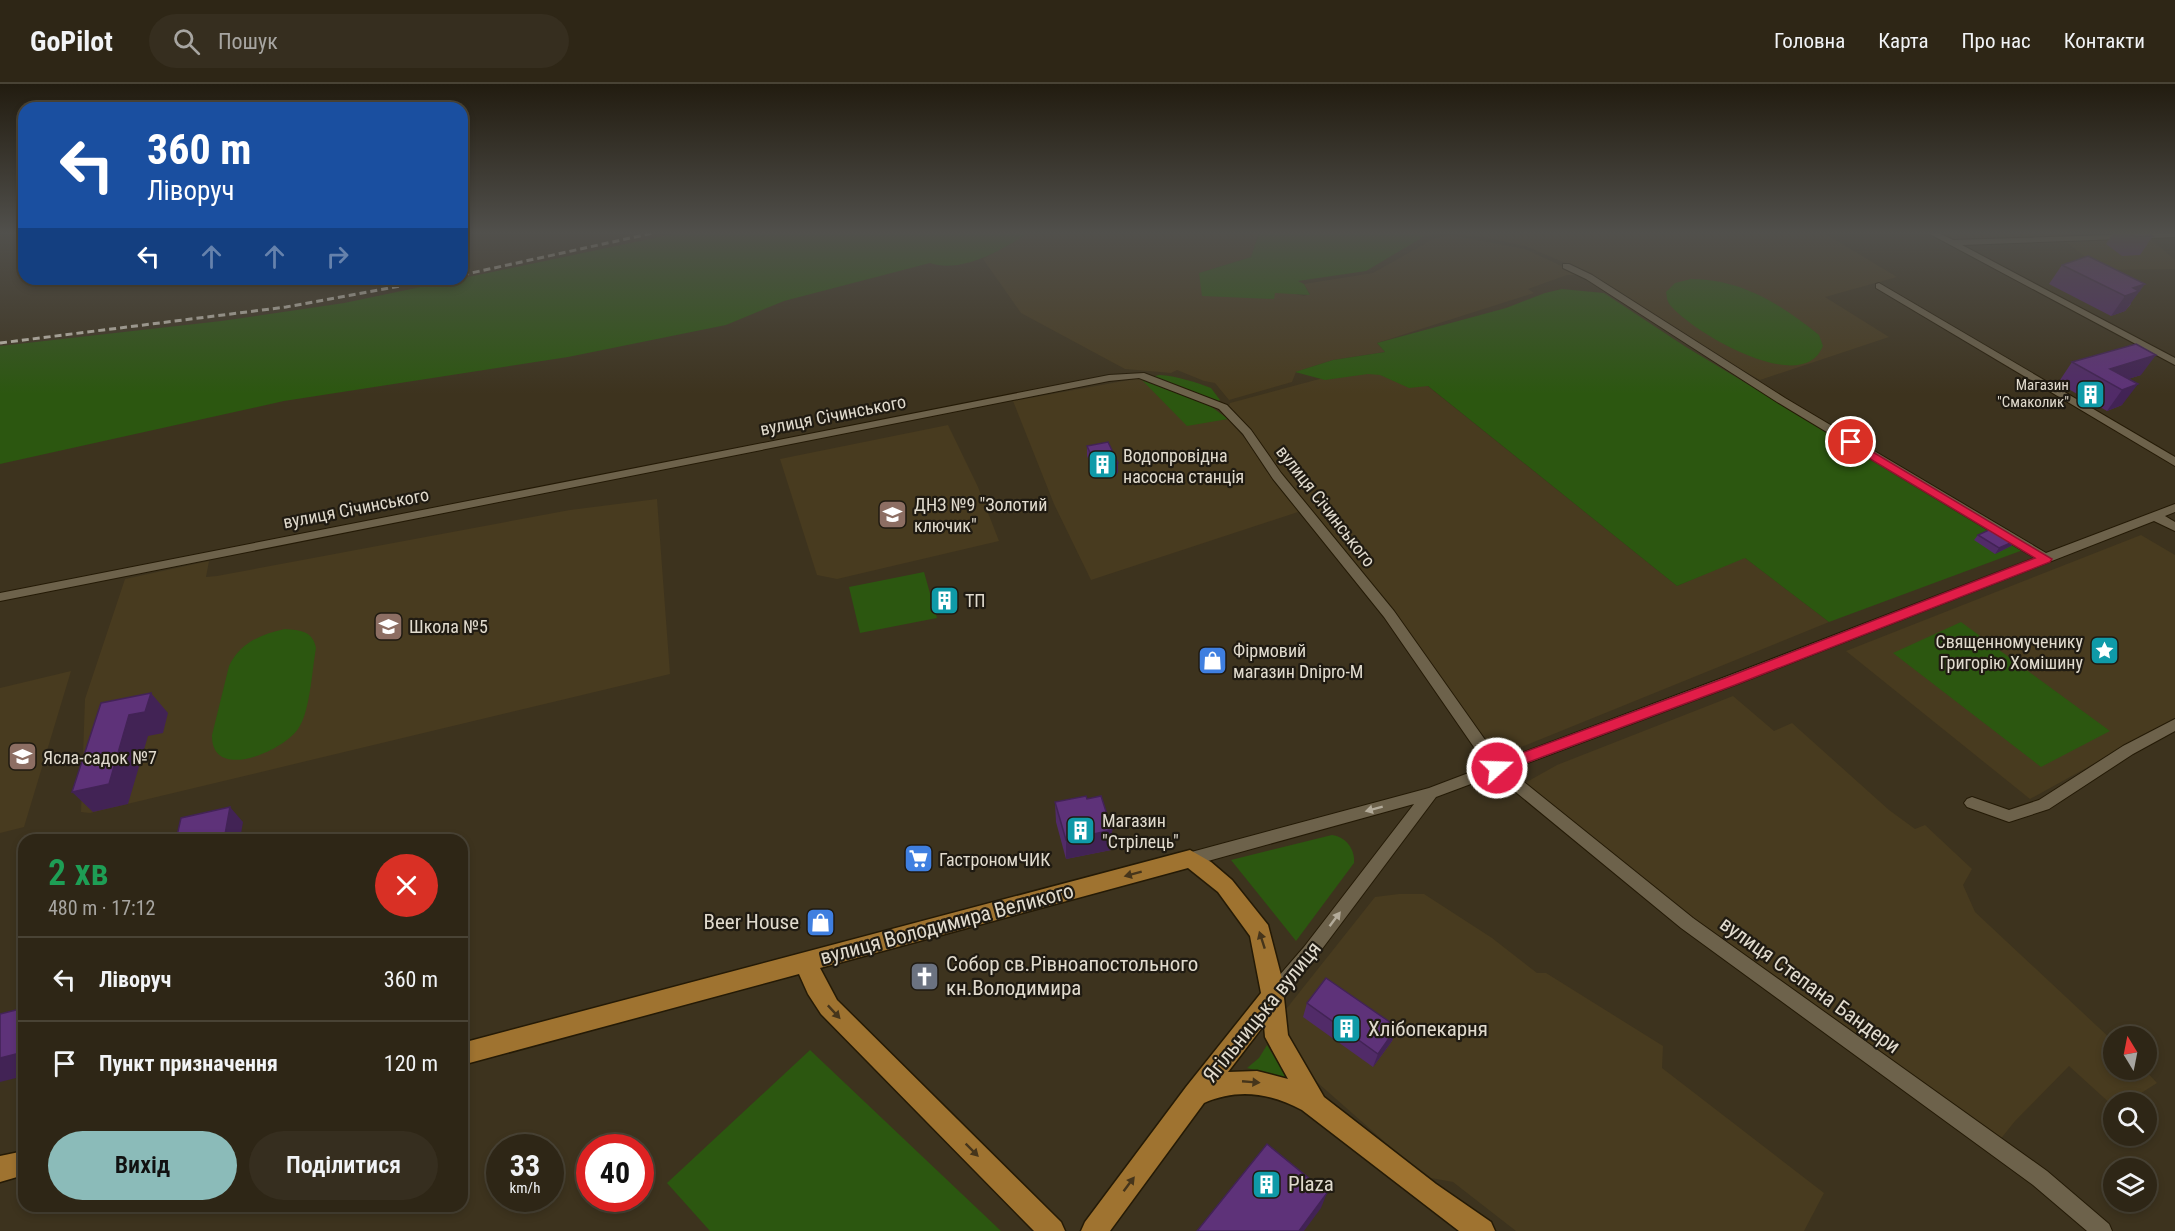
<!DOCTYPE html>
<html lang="uk">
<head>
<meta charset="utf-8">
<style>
	body { margin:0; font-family:"Roboto Condensed",sans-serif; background:#362e1f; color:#f1f3f6; height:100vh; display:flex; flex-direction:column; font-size:22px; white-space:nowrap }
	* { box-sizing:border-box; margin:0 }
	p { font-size:20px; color:#a7a5a1 }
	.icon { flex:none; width:33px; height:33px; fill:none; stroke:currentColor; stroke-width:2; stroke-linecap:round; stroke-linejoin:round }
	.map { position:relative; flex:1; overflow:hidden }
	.details { position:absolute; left:18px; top:750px; width:450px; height:378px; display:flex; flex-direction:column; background:#2e2616; border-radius:18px; box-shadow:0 3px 9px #0003,0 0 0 2px #494335 }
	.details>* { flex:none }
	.guide { position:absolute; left:18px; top:18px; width:450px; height:183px; border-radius:18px; box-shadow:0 3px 9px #0003,0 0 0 2px #494335; background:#1a4fa0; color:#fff; overflow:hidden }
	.needle { width:39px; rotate:350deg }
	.fabs { position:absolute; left:2103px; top:942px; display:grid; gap:12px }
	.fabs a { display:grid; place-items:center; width:54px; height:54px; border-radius:50%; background:#2e2616; box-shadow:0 3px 9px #0003,0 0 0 2px #494335; font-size:30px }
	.speed { position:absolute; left:486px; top:1050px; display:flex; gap:12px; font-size:30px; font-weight:700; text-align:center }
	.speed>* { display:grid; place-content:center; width:78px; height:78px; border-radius:50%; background:#2e2616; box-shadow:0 3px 9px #0003,0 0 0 2px #494335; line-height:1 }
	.speed small { font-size:15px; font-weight:400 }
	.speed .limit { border:9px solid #d22; background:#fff; color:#111 }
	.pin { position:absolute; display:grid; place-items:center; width:51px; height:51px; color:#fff; margin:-26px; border:3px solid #fff; border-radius:50%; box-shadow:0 2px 6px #0007 }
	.me { position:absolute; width:66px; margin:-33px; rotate:70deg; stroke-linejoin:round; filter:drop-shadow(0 0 4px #0008) }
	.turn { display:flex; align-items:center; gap:21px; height:126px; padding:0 30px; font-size:27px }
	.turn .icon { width:78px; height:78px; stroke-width:2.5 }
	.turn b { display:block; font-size:42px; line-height:51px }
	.lanes { display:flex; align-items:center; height:57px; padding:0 30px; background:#0003; justify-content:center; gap:30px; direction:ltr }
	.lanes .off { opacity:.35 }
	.round { display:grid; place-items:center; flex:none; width:63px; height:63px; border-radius:32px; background:#362e1f }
	.overview { display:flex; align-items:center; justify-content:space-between; height:102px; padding:0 30px }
	h1 { font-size:36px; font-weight:600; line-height:45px; color:#1e9e55 }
	.button { display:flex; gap:12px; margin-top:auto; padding:12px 30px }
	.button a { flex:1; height:69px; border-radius:36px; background:#8bbbb9; color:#111; font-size:24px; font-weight:600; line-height:69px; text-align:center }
	.button a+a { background:#362e1f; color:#f1f3f6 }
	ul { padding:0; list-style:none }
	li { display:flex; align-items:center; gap:18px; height:84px; padding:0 30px; border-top:2px solid #494335 }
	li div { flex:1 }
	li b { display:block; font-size:22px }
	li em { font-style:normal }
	header { display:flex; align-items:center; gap:36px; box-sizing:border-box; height:84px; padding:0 30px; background:#2e2616; border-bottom:2px solid #494335 }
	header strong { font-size:28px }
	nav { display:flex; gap:33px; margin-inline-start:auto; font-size:21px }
	.search { width:420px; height:54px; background:#362e1f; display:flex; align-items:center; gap:15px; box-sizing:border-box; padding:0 21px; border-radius:33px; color:#a7a5a1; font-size:22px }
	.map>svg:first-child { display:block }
	.built { fill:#483b1f }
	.green { fill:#2c5710 }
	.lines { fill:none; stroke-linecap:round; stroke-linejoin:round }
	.minor-casing { stroke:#241a06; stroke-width:2 }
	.major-casing { stroke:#241a06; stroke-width:3 }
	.minor { fill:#6d624b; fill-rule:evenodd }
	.major { fill:#9f7330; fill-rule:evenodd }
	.rail { stroke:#d0cabc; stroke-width:3; stroke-dasharray:7 4; stroke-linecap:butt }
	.wall { fill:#512b68 }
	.shaded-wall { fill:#422355 }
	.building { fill:#5e3279; stroke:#422355; stroke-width:1.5 }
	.oneway { fill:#b3ab9a }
	.oneway2 { fill:#46351b }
	.route { fill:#e11d48; stroke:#92132f; stroke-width:1.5 }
	.labels { text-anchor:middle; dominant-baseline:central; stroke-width:4.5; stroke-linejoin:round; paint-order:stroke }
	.far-poi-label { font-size:15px; fill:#e1dbce; stroke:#201b12; text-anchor:end }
	.street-label { font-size:18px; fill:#e1dbce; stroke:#201b12 }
	.poi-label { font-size:18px; fill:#e1dbce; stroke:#201b12; text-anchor:start }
	.near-poi-label { font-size:21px; fill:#e1dbce; stroke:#201b12; text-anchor:start }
	.near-street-label { font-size:21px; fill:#e1dbce; stroke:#201b12 }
</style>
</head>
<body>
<header>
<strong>GoPilot</strong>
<div class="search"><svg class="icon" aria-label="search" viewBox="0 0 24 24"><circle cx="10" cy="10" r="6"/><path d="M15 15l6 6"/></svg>Пошук</div>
<nav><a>Головна</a><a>Карта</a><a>Про нас</a><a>Контакти</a></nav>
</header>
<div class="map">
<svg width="2175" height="1147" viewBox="0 0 2175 1147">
	<rect width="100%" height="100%" fill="#3d331e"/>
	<!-- built -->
	<g class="built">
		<polygon points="1028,149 1259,149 1251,173 1200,189 1274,215 1274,209 1287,208 1304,212 1310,210 1304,200 1373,189 1435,154 1451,151 1525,165 1581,191 1567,191 1528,205 1534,209 1377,259 1385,268 1333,276 1296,288 1292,298 1229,316 1215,299 1204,297 1177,286 1171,289 1125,285 1021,229 983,175"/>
		<polygon points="1417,149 1824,149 1897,193 1825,213 1889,253 1760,296 1698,261 1575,183 1525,162 1488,154 1440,149 1423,153"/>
		<polygon points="1936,149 2111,149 2112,150 1949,157"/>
		<polygon points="2148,153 2175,176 2175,185 2102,186 2065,157"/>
		<polygon points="1394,275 1677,502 1744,473 1829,538 1504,670 1497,670 1229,322 1230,319"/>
		<polygon points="1140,294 1220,336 1228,335 1253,364 1265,385 1297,422 1298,428 1091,496 1054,420 1013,317"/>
		<polygon points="948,341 978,403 999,457 837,495 817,491 780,375"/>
		<polygon points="657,415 670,590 123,721 90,729 81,728 85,615 125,495 209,477 206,493 217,492 570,426"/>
		<polygon points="2141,451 2175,471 2175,635 2030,715 1846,567"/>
		<polygon points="71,587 24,743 0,749 0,604"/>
		<polygon points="1733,612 1774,647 1792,639 1889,726 1915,745 1925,741 1972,785 1963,801 1975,828 2113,957 2114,986 2145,986 2157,999 2127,1018 2114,1018 2113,1022 2069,982 2015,1037 1999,1057 1749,876 1589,755 1523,700 1557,681"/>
		<polygon points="1399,810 1424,810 1492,854 1537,889 1546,889 1663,962 1662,984 1824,1109 1804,1147 1516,1147 1453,1098 1431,1094 1395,1067 1310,992 1285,955 1283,929 1375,813"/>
	</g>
	<!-- green -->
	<g class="green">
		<path d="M678,149h350c-25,17 -68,41 -98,30l-146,38 -58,24 -158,32 -284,44 -284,63v-118l221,-25 123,-18z"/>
		<polygon points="1259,149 1417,149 1423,153 1366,187 1298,197 1304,200 1310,211 1275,209 1274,215 1202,212 1199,189 1251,173"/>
		<path d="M1691,195c50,0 90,25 128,56l4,11c-20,52 -131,-14 -153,-41 -3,-4 -3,-8 -4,-13l9,-9z"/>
		<polygon points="1562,205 1604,209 1686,263 2023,466 1829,538 1745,474 1677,502 1428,302 1409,304 1380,291 1368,290 1325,296 1295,288 1333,276 1385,268 1377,259 1506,224 1545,209"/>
		<path d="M1159,291c18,1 36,7 52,13l9,12 -2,2 -66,-25z"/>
		<polygon points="1140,294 1205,318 1228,335 1187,342"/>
		<polygon points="924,488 937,534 860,549 849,503"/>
		<polygon points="1961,538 2110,647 2041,683 1893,569"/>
		<path d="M285,545c15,1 28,2 31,19 -4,22 -6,65 -18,81 -16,23 -87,53 -86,6l17,-69c11,-23 32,-32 56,-37z"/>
		<path d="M1332,751c14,2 23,14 22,28l-58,78 -65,-81z"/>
		<polygon points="1267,961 1287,994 1247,984 1259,974"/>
		<polygon points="810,966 1001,1147 710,1147 667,1099"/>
	</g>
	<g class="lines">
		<defs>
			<g id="minor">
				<polygon points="1928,149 1939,149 1953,156 2175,149 2175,153 1962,161 2175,274 2175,281"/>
				<polygon points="1563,180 1569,180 1592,191 1785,314 2046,469 2175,420 2175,428 2165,432 2175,438 2175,447 2154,437 1735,601 1509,686 1693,834 2047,1087 2109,1140 2112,1147 2087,1147 2033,1101 1681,844 1495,691 1436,713 1316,873 1278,919 1272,921 1266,919 1263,913 1266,907 1304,863 1414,720 1190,782 1184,780 1182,775 1184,770 1429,704 1487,682 1384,533 1273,395 1243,350 1219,325 1139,294 1109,297 0,517 0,509 1109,291 1144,289 1227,321 1251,346 1281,389 1394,527 1500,677 1725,593 2035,474 1777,318 1586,195 1563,184"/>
				<polygon points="1879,199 2175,373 2175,382 1876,204 1876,200"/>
				<polygon points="2175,635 2175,647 2133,670 2049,725 2009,738 1967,723 1964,719 1967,715 1972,713 2009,726 2039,716 2123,662"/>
			</g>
			<g id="major">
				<path d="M1190,766l21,12 21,18 36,45 14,54 6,56 36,62 112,87 55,38 4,9h-36l-157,-121c-32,-17 -64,-22 -98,-7l-94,128h-29l4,-9 101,-135 75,-94 -11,-57 -32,-44 -30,-24 -368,100 17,32 224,222 4,9h-31l-213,-217 -13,-20 -9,-20 -337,91v-22zM1264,941l1,12 23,42 -31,-8 -29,1z"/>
				<polygon points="24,1067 24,1091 0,1098 0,1072"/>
			</g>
		</defs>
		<!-- minor casing -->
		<use href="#minor" class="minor-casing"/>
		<!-- major casing -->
		<use href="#major" class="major-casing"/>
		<!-- minor -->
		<use href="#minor" class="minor"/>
		<!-- major -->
		<use href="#major" class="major"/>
		<!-- rail -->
		<g class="rail">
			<polyline points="462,191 653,149"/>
			<polyline points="0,259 286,223 439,195"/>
		</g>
	</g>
	<!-- wall -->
	<g class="wall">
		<polygon points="2113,149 2149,149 2153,152 2140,171 2122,172 2106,160"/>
		<polygon points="2088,172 2131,220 2125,227 2111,232 2049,200 2062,181"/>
		<polygon points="2072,278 2141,291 2128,295 2122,321 2107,327 2058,299"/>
		<polygon points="1087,362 1118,389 1096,393 1087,372"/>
		<polygon points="1978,451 2015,457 2011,462 1995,470 1974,456"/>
		<polygon points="934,506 952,515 953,520 940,524 935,511"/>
		<polygon points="1055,718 1111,766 1066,775 1056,738"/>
		<polygon points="1307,919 1397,943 1392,957 1373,983 1303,933"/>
	</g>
	<!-- shaded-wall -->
	<g class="shaded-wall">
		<polygon points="2145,200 2125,227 2111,232 2125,212 2133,204"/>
		<polygon points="2156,271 2141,291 2112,300 2110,285"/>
		<polygon points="2138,300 2122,321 2107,327 2122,306"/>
		<polygon points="1118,379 1118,389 1096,393 1096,382"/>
		<polygon points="2015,457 2011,462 1995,470 1999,464"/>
		<polygon points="952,515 953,520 940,524 939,518"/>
		<polygon points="151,609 168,629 163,649 148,652 128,720 93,728 72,708 129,631"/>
		<polygon points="230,723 243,738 240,756 224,756"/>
		<polygon points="1112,746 1111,766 1066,775 1066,756"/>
		<polygon points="1397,943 1392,957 1373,983 1378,970"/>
		<polygon points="24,968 24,992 0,998 0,974"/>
		<polygon points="1327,1109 1321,1124 1304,1147 1299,1147"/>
	</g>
	<!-- building -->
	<g class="building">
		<polygon points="2131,149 2149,149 2153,152 2135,153"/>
		<polygon points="2088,172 2145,200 2133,204 2139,207 2125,212 2062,181"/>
		<polygon points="2136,260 2156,271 2110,285 2138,300 2122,306 2072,278"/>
		<polygon points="1108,358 1118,379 1096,382 1087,362"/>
		<polygon points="1993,444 2015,457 1999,464 1978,451"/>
		<polygon points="947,503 952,515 939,518 934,506"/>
		<polygon points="151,609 145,628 129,631 109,700 72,708 101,619"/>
		<polygon points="1086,712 1087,715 1101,712 1112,746 1066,756 1055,718"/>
		<polygon points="230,723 224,756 176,756 181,734"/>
		<polygon points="1326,894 1397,943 1378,970 1307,919"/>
		<polygon points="24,924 24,968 0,974 0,930"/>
		<polygon points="1267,1060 1327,1109 1299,1147 1197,1147"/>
	</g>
	<!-- one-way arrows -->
	<defs><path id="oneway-solid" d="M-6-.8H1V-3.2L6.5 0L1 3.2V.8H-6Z" transform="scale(1.5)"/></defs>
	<g class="oneway">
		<use href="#oneway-solid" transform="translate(1374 725) rotate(165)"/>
		<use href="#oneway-solid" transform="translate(1335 835) rotate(-53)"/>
	</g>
	<g class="oneway2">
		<use href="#oneway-solid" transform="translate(1133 790) rotate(165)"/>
		<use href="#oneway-solid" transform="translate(1262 856) rotate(-108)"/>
		<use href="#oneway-solid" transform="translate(834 928) rotate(47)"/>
		<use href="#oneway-solid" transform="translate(1251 998) rotate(5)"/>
		<use href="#oneway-solid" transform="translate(972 1066) rotate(45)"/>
		<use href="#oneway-solid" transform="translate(1129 1100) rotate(-53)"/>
	</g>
	<!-- sky -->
	<linearGradient id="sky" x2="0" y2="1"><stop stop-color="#221c10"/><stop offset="0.48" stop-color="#51504c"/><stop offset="1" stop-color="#51504c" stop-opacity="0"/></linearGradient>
	<rect width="2175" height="310" fill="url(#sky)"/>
	<!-- route -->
	<polygon class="route" points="1851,355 2052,475 2050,478 1735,601 1502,688 1492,688 1489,684 1492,680 1725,594 2035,474 1847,361 1846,358"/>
	<!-- icons -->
	<defs>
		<symbol id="building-square" viewBox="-11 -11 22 22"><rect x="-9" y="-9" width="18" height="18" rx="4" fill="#0f9aa8" stroke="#201b12"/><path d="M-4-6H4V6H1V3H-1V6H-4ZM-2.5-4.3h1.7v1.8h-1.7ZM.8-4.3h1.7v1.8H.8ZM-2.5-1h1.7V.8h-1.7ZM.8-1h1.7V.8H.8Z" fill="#fff"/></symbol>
		<symbol id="school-square" viewBox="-11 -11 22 22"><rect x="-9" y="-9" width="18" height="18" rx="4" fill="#8d6e63" stroke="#201b12"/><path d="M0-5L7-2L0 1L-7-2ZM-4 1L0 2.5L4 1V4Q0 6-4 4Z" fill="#fff"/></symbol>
		<symbol id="sight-square" viewBox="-11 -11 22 22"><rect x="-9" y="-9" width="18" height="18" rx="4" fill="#0f9aa8" stroke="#201b12"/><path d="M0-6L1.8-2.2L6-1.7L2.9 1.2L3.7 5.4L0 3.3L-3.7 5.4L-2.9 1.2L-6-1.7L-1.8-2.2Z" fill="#fff"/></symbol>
		<symbol id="shop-square" viewBox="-11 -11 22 22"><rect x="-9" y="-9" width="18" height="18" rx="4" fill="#3f7fe0" stroke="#201b12"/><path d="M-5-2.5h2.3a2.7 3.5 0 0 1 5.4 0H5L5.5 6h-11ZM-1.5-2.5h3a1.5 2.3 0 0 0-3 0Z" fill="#fff"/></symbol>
		<symbol id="supermarket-square" viewBox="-11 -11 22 22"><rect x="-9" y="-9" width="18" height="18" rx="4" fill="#3f7fe0" stroke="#201b12"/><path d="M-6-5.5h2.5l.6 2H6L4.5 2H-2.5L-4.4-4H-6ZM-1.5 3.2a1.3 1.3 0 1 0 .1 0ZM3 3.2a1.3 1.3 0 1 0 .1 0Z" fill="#fff"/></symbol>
		<symbol id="church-square" viewBox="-11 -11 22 22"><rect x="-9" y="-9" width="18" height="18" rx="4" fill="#6b7280" stroke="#201b12"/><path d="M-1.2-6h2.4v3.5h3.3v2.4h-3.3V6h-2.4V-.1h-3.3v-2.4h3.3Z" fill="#fff"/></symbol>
	</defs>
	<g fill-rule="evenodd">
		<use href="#building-square" x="2074" y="294" width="33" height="33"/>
		<use href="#building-square" x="1086" y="364" width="33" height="33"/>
		<use href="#school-square" x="876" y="414" width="33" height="33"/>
		<use href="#building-square" x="928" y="500" width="33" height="33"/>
		<use href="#school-square" x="372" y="526" width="33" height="33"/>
		<use href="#sight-square" x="2088" y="550" width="33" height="33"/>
		<use href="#shop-square" x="1196" y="560" width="33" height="33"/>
		<use href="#school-square" x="6" y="656" width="33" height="33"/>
		<use href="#building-square" x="1064" y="730" width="33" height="33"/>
		<use href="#supermarket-square" x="902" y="758" width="33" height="33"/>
		<use href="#shop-square" x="804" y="822" width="33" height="33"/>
		<use href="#church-square" x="908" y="876" width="33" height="33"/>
		<use href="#building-square" x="1330" y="928" width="33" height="33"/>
		<use href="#building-square" x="1250" y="1084" width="33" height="33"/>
	</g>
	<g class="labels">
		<!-- far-poi labels -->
		<g class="far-poi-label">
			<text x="2069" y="301">Магазин<tspan x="2069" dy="17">"Смаколик"</tspan></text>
		</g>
		<!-- street labels -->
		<g class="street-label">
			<text transform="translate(833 331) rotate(-11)">вулиця Січинського</text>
			<text transform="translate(1326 422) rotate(52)">вулиця Січинського</text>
			<text transform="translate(356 424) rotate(-11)">вулиця Січинського</text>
		</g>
		<!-- poi labels -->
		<g class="poi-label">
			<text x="1123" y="371">Водопровідна<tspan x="1123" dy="21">насосна станція</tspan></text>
			<text x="914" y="420">ДНЗ №9 "Золотий<tspan x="914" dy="21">ключик"</tspan></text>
			<text x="965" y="516">ТП</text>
			<text x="409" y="542">Школа №5</text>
			<text x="2083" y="557" text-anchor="end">Священномученику<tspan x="2083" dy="21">Григорію Хомішину</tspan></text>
			<text x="1233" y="566">Фірмовий<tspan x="1233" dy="21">магазин Dnipro-M</tspan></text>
			<text x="43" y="673">Ясла-садок №7</text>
			<text x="1102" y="736">Магазин<tspan x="1102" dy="21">"Стрілець"</tspan></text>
			<text x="939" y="775">ГастрономЧИК</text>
		</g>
		<!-- near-poi labels -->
		<g class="near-poi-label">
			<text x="799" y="838" text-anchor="end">Beer House</text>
			<text x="946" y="880">Собор св.Рівноапостольного<tspan x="946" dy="24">кн.Володимира</tspan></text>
			<text x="1368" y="945">Хлібопекарня</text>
			<text x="1288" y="1100">Plaza</text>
		</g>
		<!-- near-street labels -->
		<g class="near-street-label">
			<text transform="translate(947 840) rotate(-15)">вулиця Володимира Великого</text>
			<text transform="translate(1810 901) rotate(36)">вулиця Степана Бандери</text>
			<text transform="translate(1262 928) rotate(-51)">Ягільницька вулиця</text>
		</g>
	</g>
</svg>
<div class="fabs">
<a><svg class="needle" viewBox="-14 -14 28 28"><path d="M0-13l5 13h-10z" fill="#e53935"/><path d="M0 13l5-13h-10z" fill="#a7a5a1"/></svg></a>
<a><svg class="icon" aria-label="search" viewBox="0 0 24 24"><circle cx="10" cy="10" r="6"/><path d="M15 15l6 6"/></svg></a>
<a><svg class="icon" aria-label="layers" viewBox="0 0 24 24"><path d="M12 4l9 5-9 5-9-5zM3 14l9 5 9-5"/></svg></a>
</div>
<div class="speed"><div>33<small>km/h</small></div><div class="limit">40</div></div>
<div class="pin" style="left:1851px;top:358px;background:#d93025"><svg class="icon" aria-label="arrive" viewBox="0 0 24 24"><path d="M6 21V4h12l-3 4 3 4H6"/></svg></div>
<svg class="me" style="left:1497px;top:684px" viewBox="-20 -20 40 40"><circle r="17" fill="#e11d48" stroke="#fff" stroke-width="3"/><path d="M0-11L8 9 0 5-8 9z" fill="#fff"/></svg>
<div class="guide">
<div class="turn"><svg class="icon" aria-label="left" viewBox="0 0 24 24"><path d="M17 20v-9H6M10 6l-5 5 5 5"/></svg><div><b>360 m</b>Ліворуч</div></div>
<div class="lanes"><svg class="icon" aria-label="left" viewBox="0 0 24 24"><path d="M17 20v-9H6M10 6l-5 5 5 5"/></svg><svg class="icon off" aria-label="ahead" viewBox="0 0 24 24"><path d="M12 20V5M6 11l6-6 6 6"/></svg><svg class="icon off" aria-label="ahead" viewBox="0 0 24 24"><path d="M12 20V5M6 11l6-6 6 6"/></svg><svg class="icon off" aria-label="right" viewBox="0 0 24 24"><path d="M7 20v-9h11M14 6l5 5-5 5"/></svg></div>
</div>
<section class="details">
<div class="overview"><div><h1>2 хв</h1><p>480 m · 17:12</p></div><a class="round" style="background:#d93025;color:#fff"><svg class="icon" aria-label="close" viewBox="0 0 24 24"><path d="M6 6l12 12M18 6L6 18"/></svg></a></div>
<ul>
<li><svg class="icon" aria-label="left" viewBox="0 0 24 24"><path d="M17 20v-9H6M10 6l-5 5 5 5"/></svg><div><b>Ліворуч</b></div><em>360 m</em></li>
<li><svg class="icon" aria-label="arrive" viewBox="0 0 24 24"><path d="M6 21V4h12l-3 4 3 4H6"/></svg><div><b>Пункт призначення</b></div><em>120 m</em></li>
</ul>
<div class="button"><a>Вихід</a><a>Поділитися</a></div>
</section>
</div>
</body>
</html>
